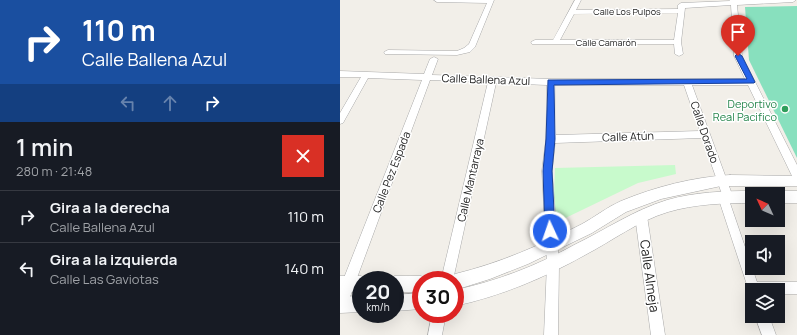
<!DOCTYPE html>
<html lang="es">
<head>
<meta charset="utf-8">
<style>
	body { margin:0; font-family:Manrope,sans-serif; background:#242831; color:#f1f3f6; height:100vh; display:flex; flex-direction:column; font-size:15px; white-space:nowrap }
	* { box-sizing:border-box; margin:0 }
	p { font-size:13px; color:#9ea1a6 }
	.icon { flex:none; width:22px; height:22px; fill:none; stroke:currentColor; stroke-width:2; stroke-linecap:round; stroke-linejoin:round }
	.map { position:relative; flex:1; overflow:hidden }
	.details { display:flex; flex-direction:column; background:#171b24; width:340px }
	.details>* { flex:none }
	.banner { background:#1a4fa0; color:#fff; overflow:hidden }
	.needle { width:26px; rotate:314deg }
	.controls { position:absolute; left:405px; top:187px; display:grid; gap:8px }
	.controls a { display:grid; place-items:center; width:40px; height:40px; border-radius:0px; background:#171b24; box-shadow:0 4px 16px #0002; font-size:20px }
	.speed { position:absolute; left:12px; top:271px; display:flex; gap:8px; font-size:20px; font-weight:700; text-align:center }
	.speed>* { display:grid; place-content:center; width:52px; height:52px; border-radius:50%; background:#171b24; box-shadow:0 4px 16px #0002; line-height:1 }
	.speed small { font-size:10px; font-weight:400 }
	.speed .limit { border:6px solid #d22; background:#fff; color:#111 }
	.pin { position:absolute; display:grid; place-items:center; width:34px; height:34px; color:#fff; margin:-41px -17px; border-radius:50% 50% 50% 0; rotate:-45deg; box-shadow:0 0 4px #0007 }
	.pin .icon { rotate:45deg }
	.me { position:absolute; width:44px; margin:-22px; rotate:357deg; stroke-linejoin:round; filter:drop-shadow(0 0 3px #0008) }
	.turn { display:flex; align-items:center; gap:14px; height:84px; padding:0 16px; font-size:18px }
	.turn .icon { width:52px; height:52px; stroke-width:2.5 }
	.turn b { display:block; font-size:28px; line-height:34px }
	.lanes { display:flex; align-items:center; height:38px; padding:0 16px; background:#0003; justify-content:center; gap:20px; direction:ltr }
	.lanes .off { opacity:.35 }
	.round { display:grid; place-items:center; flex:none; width:42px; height:42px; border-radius:0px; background:#242831 }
	.head { display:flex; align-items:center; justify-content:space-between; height:68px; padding:0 16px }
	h1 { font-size:24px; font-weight:600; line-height:30px }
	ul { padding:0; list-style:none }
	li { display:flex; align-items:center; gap:12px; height:52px; padding:0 16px; border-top:1px solid #363941 }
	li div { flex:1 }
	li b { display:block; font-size:15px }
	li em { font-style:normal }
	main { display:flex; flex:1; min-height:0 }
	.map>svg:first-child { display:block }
	.park { fill:#c8facc }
	.pitch { fill:#88e0be }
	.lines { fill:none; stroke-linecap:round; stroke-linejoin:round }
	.minor-casing { stroke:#a9a9a9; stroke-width:1 }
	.tertiary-casing { stroke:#a9a9a9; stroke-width:1 }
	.minor { fill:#fff; fill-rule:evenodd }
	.tertiary { fill:#fff; fill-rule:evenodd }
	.route { fill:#2563eb; stroke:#184099 }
	.leisure-dot { fill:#2e9e5b; stroke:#fff; stroke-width:1.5 }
	.labels { text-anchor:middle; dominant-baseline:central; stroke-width:3; stroke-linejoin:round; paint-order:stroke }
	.far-street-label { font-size:9px; fill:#222; stroke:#fff }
	.street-label { font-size:11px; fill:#222; stroke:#fff }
	.leisure-label { font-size:11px; fill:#27864d; stroke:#fff; text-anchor:end }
	.near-street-label { font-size:13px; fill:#222; stroke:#fff }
</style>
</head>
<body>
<main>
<section class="details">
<div class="banner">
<div class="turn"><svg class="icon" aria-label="right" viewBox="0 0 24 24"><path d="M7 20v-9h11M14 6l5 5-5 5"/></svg><div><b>110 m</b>Calle Ballena Azul</div></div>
<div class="lanes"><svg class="icon off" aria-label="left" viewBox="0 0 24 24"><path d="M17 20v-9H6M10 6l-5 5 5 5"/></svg><svg class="icon off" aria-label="ahead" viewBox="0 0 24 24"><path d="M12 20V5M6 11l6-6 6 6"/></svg><svg class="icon" aria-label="right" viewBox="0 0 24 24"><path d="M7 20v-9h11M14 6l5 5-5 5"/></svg></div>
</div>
<div class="head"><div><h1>1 min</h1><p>280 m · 21:48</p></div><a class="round" style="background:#d93025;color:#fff"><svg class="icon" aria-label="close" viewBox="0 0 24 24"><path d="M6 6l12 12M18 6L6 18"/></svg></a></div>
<ul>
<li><svg class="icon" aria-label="right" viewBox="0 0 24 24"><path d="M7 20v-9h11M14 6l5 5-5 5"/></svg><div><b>Gira a la derecha</b><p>Calle Ballena Azul</p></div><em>110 m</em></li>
<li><svg class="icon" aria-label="left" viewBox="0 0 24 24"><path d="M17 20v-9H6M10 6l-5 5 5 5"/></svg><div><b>Gira a la izquierda</b><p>Calle Las Gaviotas</p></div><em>140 m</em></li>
</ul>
</section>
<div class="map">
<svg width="457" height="335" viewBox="0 0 457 335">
	<rect width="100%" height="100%" fill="#f2efe9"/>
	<!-- park -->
	<polygon class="park" points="335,165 336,174 298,183 213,224 215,168"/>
	<!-- pitch -->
	<polygon class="pitch" points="457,6 457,158 409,60 405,7"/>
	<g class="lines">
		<defs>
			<g id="minor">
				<polygon points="94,0 154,0 135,47 130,52 117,55 45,54 44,52 48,50 117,51 124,48 129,44 147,3 97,2"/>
				<path d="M235,0h6l-5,10 102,-1v-4l3,-2 49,-2 -1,-1h67l-3,2 -56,3 5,51 55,109v14l-4,-1 -45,-93h-56l41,112 -3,6 27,79h40v12h-19v-4h-26v6l-2,-2 -30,-91 3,-6 -21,-59 -147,5 -3,28 7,93 -1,71h-14l3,-71 -5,-93 4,-32 1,-54 -51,-2 -43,197h-12l47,-198 -58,-2 -83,225 -2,5 -5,2v-24l82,-208 -54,-2 -25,45 -3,1v-11l21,-36h-21v-6l84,3 6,-15 4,-2 4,2 -6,16 119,4h194l-11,-23 -3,-51 -46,3 -4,34 2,12 -4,2 -4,-2 -1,-10h-142l-1,-2 4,-2h18zM338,13l-4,27h-114l14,-26zM215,85h129l16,46 -144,4z"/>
				<polygon points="301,211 305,212 307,216 325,335 311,335 295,216 297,212"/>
				<polygon points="92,314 106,314 102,335 88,335"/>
				<polygon points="415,316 429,316 436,335 422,335"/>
			</g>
			<g id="tertiary">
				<path d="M390,175l67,1v10h-76l-60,13 -35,13 -34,21 -64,31 -38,15 -35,11v-10h-7l2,-3 5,-3c45,-11 86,-29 127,-50 13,-7 25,-17 39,-23 34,-14 72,-24 109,-26z"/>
				<path d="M412,191l5,3h-5v9c-28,0 -57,1 -84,9 -30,9 -56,29 -83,43 -41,23 -84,41 -130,51v-16c42,-9 81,-24 119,-45 31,-15 60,-35 93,-45 28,-8 57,-9 85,-9z"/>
				<polygon points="438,191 457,191 457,203 438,203 438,194 433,194"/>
				<polygon points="0,276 21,276 27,280 21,280 21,292 0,292"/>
				<polygon points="55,276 81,276 87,280 81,280 81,292 55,292 55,280 49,280"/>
				<polygon points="81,293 81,309 55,311 55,295"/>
				<polygon points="21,296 21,312 0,313 0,297"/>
			</g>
		</defs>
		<!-- minor casing -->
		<use href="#minor" class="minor-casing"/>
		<!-- tertiary casing -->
		<use href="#tertiary" class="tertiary-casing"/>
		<!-- minor -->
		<use href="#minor" class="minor"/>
		<!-- tertiary -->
		<use href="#tertiary" class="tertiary"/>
	</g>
	<!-- route -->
	<polygon class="route" points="398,53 402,56 415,82 414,83 214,85 215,139 212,171 215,231 214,235 210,236 206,235 205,231 203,171 206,139 208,80 407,79 395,56"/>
	<!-- markers -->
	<circle class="leisure-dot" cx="445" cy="109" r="4"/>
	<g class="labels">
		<!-- far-street labels -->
		<g class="far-street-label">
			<text x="287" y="11">Calle Los Pulpos</text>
			<text x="266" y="42">Calle Camarón</text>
		</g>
		<!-- street labels -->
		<g class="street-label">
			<text transform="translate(146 79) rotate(2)">Calle Ballena Azul</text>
			<text transform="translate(365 132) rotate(71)">Calle Dorado</text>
			<text transform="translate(288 136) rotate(-2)">Calle Atún</text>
			<text transform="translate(51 172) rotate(-69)">Calle Pez Espada</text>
			<text transform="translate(130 180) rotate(-77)">Calle Mantarraya</text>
		</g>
		<!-- leisure labels -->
		<g class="leisure-label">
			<text x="437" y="103">Deportivo<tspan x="437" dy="13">Real Pacifico</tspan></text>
		</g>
		<!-- near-street labels -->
		<g class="near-street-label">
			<text transform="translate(310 276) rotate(82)">Calle Almeja</text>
		</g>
	</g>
</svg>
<div class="controls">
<a><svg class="needle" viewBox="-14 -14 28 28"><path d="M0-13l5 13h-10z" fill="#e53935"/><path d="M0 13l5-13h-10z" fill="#9ea1a6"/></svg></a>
<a><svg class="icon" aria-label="sound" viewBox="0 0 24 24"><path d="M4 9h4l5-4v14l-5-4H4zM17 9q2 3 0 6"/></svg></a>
<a><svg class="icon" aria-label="layers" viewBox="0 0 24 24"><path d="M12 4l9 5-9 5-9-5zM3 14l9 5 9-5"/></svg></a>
</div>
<div class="speed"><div>20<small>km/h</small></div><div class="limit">30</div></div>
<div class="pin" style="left:398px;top:56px;background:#d93025"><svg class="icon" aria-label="arrive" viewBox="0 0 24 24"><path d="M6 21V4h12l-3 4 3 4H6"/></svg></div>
<svg class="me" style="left:210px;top:231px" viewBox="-20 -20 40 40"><circle r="17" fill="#2563eb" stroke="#fff" stroke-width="3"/><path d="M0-11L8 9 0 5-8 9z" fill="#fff"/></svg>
</div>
</main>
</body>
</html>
